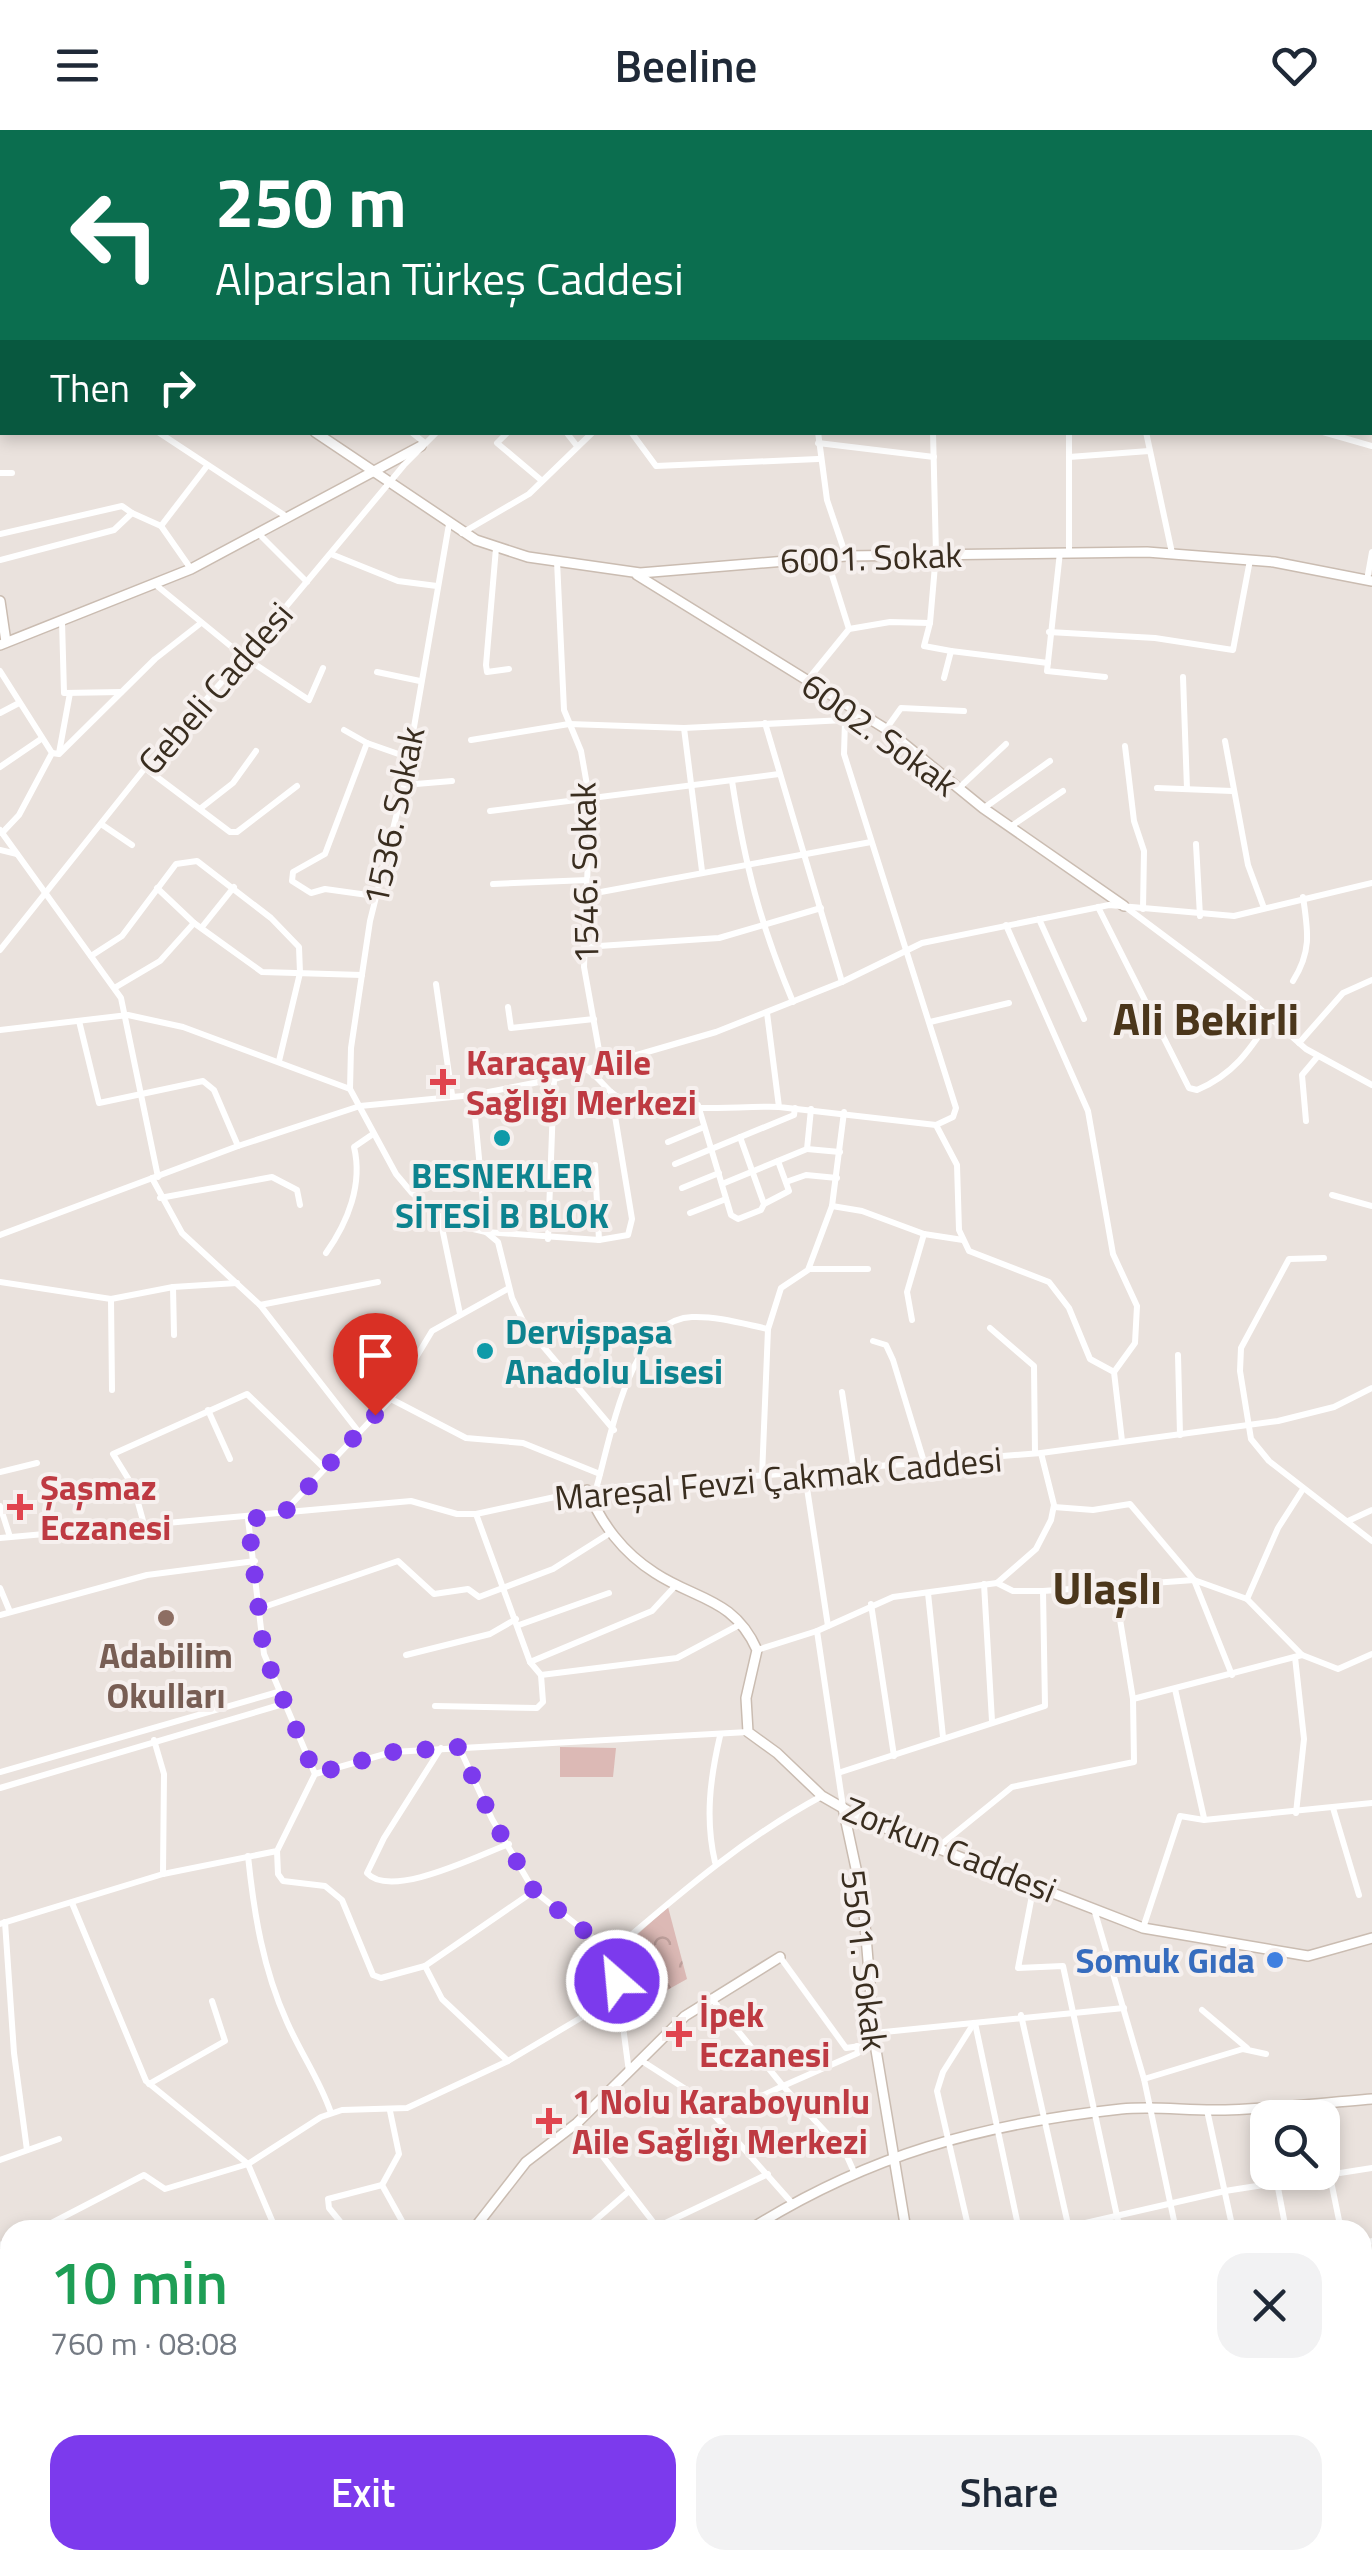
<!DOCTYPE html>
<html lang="en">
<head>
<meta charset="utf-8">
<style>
	body { margin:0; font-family:"Titillium Web",sans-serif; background:#f2f2f3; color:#1f2937; height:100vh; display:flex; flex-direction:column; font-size:38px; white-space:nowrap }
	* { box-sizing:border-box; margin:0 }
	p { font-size:32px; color:#747a83 }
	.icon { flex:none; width:55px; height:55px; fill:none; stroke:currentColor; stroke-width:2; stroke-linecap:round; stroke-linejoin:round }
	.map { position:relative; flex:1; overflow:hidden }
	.panel { position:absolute; left:0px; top:2090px; width:1372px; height:350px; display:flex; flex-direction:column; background:#fff; border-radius:30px 30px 0 0; box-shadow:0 5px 15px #0003 }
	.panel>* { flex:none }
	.banner { position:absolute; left:0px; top:0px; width:1372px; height:305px; box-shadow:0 5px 15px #0003; background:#0b6e4f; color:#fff; overflow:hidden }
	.tools { position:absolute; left:1250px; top:1970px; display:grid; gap:20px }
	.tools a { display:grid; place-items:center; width:90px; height:90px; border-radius:20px; background:#fff; box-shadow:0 5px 15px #0003; font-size:50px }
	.pin { position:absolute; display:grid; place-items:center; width:85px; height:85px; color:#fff; margin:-102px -42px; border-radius:50% 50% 50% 0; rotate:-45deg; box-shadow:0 0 10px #0007 }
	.pin .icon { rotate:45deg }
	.me { position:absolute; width:110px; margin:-55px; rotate:333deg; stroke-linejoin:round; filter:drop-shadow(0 0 8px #0008) }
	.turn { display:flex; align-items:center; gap:35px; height:210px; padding:0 50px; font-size:45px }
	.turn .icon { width:130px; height:130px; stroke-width:2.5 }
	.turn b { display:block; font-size:70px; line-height:85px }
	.then { display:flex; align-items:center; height:95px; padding:0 50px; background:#0003; gap:20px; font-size:38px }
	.round { display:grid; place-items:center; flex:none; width:105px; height:105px; border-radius:30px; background:#f2f2f3 }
	.summary { display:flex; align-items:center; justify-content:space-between; height:170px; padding:0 50px }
	h1 { font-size:60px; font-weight:600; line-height:75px; color:#1e9e55 }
	.button { display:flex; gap:20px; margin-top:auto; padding:20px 50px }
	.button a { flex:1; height:115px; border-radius:30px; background:#7c3aed; color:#fff; font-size:40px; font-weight:600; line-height:115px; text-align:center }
	.button a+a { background:#f2f2f3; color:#1f2937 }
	header { display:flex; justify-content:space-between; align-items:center; height:130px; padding:0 50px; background:#fff; font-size:45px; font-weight:600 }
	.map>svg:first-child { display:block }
	.grass { fill:#dcb9b5 }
	.park { fill:url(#park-crowns) }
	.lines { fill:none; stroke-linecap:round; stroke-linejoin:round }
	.secondary-casing { stroke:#cabcb1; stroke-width:12 }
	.street { stroke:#fff; stroke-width:6 }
	.secondary { stroke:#fff; stroke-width:9 }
	.route { stroke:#7c3aed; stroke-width:18; stroke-dasharray:0 32.4 }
	.health-dot { fill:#e0444e; stroke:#f6f0ee; stroke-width:4 }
	.culture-dot { fill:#0f9aa8; stroke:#f6f0ee; stroke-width:4 }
	.education-dot { fill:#8d6e63; stroke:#f6f0ee; stroke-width:4 }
	.shop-dot { fill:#3f7fe0; stroke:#f6f0ee; stroke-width:4 }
	.labels { text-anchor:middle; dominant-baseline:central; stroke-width:8; stroke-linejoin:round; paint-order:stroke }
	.street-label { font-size:35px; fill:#392d1f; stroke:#f6f0ee }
	.health-label { font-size:35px; font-weight:bold; fill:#be3a42; stroke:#f6f0ee; text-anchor:start }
	.culture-label { font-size:35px; font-weight:bold; fill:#0d838f; stroke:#f6f0ee }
	.education-label { font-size:35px; font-weight:bold; fill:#785e54; stroke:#f6f0ee }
	.shop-label { font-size:35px; font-weight:bold; fill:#366cbe; stroke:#f6f0ee; text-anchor:end }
	.district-label { font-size:45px; font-weight:bold; fill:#4b361b; stroke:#f6f0ee }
</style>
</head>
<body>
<header><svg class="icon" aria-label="menu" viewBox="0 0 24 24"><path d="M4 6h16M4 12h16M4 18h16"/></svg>Beeline<svg class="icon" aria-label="heart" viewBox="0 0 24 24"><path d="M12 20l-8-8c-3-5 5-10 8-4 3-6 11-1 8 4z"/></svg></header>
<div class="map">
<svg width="1372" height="2440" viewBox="0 0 1372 2440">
	<defs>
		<pattern id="park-crowns" width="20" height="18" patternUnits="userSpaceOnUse" patternTransform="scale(2.5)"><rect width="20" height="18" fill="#dcb9b5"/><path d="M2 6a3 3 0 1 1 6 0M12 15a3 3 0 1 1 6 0" fill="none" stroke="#be9f9b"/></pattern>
	</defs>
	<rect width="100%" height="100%" fill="#eae2dd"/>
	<!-- grass -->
	<polygon class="grass" points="560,1617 616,1618 613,1647 560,1647"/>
	<!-- park -->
	<polygon class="park" points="668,1777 687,1849 626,1883 619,1821"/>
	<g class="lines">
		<defs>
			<g id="secondary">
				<polyline points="81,2 81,0"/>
				<polyline points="0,179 2,172"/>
				<polyline points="315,302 476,410 528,427 640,443 846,426 1147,422 1274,432 1372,451"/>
				<polyline points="637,445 886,599 983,678 1124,776"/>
				<polyline points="0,471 6,512"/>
				<polyline points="0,515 191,439 421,316"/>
				<path d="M587,1360c15,34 35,62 68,83 41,27 79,25 102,77l-11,48 2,34 29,21 45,43 40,23 281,109 165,28 64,-18"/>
				<polyline points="843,1678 863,1771 875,1914 906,2100"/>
				<polyline points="473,2100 526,2032 577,1993 685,1886 780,1827"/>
				<path d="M749,2100c119,-75 232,-106 372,-121 31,-3 61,1 92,1 53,0 106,-7 159,-11"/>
				<polyline points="1362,2281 1372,2278"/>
				<polyline points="990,2430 990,2440"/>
				<polyline points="283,2440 294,2430"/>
			</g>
		</defs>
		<!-- secondary casing -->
		<use href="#secondary" class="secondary-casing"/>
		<!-- street -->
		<g class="street">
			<polyline points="380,0 383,2"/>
			<polyline points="677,0 683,2"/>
			<polyline points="870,0 883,2"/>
			<polyline points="1152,0 1154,1"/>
			<polyline points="1273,0 1273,2"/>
			<polyline points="237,2 238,0"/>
			<polyline points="321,2 323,0"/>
			<polyline points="404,2 406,0"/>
			<polyline points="472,2 473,0"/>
			<polyline points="561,2 563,0"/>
			<polyline points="613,2 615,0"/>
			<polyline points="718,2 720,0"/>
			<polyline points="945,2 945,0"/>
			<polyline points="1305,2 1306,0"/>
			<polyline points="0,12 2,13"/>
			<polyline points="1370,132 1372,123"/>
			<polyline points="1370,211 1372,212"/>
			<polyline points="0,223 2,223"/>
			<polyline points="158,302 287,387"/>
			<polyline points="411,302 425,313"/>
			<polyline points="508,302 497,313 541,350"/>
			<polyline points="566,302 577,316"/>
			<polyline points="631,302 656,336 818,329"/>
			<polyline points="818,302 827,370 846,426"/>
			<polyline points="1146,302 1172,423"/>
			<polyline points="1323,302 1372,316"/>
			<polyline points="818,313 934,327"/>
			<polyline points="1069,327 1149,321"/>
			<polyline points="0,343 12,343"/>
			<polyline points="449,394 404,655 370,791 351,918 350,959 396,1044 412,1063 448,1093 486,1102 498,1112 512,1168 525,1195 614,1300"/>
			<polyline points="161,396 207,336"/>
			<polyline points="462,403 529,364 593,302"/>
			<polyline points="0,404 122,376 132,383"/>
			<polyline points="260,405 307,452"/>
			<polyline points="496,418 486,535 487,542 509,539"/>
			<polyline points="1069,421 1069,302"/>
			<polyline points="1060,422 1047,541 1105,547"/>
			<polyline points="331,424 398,451 437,456"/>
			<polyline points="0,430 114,400 132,383 161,396 191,439"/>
			<polyline points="557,431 564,580 581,621 590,672 584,837 602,937"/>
			<polyline points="1367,450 1372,422"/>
			<polyline points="156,455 244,527 309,570 323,538"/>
			<polyline points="62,491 64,563 121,562"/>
			<polyline points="930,493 924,516 951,521"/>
			<polyline points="849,499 890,492 930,493 936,424 933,302"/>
			<polyline points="1049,502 1155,508 1233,520 1250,430"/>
			<polyline points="0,541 52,623 19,685 2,703"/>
			<polyline points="377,542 420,551"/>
			<polyline points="1183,547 1187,659"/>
			<polyline points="944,548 951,521 1048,533"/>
			<polyline points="806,552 849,499 827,429"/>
			<polyline points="0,583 19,573"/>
			<polyline points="858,585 845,590 844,624 956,978 953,987 936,995 957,1035 959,1100 969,1121 1049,1152 1069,1178 1090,1229 1114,1242 1122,1311"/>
			<polyline points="765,593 842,852"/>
			<polyline points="684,598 702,741"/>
			<polyline points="886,599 901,578 964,581"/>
			<polyline points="344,600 367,613"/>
			<polyline points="471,610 569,594 684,598 845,590"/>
			<polyline points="1225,611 1248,735 1264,778"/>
			<polyline points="1125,616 1134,691 1144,721 1143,779"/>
			<polyline points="52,623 59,624 155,529 201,493"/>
			<polyline points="59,623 70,563"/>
			<polyline points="0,637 41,609"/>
			<polyline points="145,638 230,702 237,702 297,656"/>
			<path d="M732,651c13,84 28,143 61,221"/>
			<polyline points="404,655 452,651"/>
			<polyline points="959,658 1006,614"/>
			<polyline points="1157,658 1232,661"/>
			<polyline points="201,678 233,653 256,621"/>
			<polyline points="984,678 1050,631"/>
			<polyline points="490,681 779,644"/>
			<polyline points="101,694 132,715"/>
			<polyline points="1010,697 1063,661"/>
			<polyline points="0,700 121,868 158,1047"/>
			<polyline points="1196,714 1200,786"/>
			<polyline points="0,720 17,724"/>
			<polyline points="493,754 588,750"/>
			<polyline points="157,758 194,793 262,842 362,845"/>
			<polyline points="590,764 871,712"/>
			<polyline points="375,766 325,759 311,763 292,751 293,742 325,724 367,613 407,627"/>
			<path d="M1098,777l91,181 8,2c37,-16 52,-39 74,-72"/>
			<polyline points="1127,778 1250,870 1306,919 1372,955"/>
			<polyline points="1039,789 1084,889"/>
			<polyline points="1006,795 1088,981 1113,1124 1137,1176 1135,1213 1114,1242"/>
			<polyline points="202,797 234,757"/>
			<polyline points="584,817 719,808 821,778"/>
			<polyline points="0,820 145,638 244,527 404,335 437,302"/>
			<polyline points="91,826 122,806 176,734 197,731 271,788 299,817 300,843 279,931"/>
			<path d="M1293,851c19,-30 15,-50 10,-84"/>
			<polyline points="436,854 452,965"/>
			<polyline points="116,857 160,831 194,793"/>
			<polyline points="508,877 511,898 594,889"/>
			<polyline points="767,883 779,977 936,995"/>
			<polyline points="79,891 99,973 203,951 214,960 238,1016"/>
			<polyline points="930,892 1009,873"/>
			<polyline points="0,900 128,885 183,897 350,959"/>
			<polyline points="1299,913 1343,863 1372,850"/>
			<path d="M589,941c9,6 14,14 22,21 28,25 129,13 168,15"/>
			<polyline points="473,965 486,1102 599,1110 595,1035"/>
			<polyline points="698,975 731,1085 738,1089 761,1080 764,1074 740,1007"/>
			<polyline points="1306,991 1302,945 1318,926"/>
			<polyline points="668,1012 704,997"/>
			<polyline points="807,1019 840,1022"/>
			<polyline points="675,1034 794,985 795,978"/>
			<polyline points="152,1048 182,1103 260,1175 358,1301"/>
			<polyline points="786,1052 806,1045 837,1048"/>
			<polyline points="722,1054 807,1019 811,979"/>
			<polyline points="682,1058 719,1043"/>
			<polyline points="1332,1065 1372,1076"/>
			<polyline points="160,1068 272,1047 297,1060 300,1075"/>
			<polyline points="764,1074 789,1061 778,1031"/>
			<polyline points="832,1076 862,1081 924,1104"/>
			<polyline points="690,1083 726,1069"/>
			<polyline points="440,1088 460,1184"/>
			<polyline points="0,1105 238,1016 360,976 473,965 554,949 716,902 842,852 922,813 1109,775 1234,786 1372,753"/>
			<polyline points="548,1109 554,949"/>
			<polyline points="599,1110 628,1105 632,1089 611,962"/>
			<path d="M326,1123c22,-31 37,-69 28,-106l19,-13"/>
			<polyline points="1324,1128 1289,1129 1241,1218 1240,1241 1251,1309 1269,1331 1372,1411"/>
			<polyline points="810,1139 868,1139"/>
			<polyline points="0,1152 111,1169 173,1157 237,1153"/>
			<polyline points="173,1157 174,1205"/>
			<polyline points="111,1169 112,1260"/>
			<polyline points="260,1175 378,1152"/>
			<polyline points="912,1190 907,1162 924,1104 963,1110"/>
			<polyline points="990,1198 1034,1236 1035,1323"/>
			<polyline points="873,1211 886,1215 893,1230 925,1335"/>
			<polyline points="1178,1225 1180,1305"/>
			<polyline points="842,1262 854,1341"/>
			<polyline points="391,1269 466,1308 523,1313 600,1344"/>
			<polyline points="208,1280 230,1329"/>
			<polyline points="0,1342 37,1333"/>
			<polyline points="805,1345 828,1496"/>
			<polyline points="762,1346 768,1199 781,1158 808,1140 832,1076 844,982"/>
			<path d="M596,1359c14,-47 33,-170 96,-172 25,-1 52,7 76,12"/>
			<polyline points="0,1376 10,1407"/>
			<polyline points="1054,1377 1093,1380 1130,1374 1194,1450 1232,1545"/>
			<polyline points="282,1384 391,1269 432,1201 509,1158"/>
			<polyline points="248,1389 264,1524 315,1644"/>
			<polyline points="1348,1391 1372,1380"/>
			<polyline points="145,1398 134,1358 113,1324 247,1264 323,1337"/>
			<polyline points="0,1408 411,1371 457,1384 476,1384 592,1359 1041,1323 1278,1291 1334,1277 1372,1258"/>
			<polyline points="997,1453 1013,1461 1043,1461 1194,1450 1247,1469 1302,1525 1338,1539 1372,1524"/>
			<polyline points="984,1454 992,1591"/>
			<polyline points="0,1458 10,1482"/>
			<polyline points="928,1463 943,1607"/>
			<polyline points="1247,1469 1278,1398 1303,1359"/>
			<polyline points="871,1474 894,1626"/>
			<polyline points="261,1478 398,1431 434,1464 468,1459 479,1467 553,1439 610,1403"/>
			<polyline points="0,1485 147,1445 255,1431"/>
			<polyline points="519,1495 609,1463"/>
			<polyline points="817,1501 843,1677"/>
			<polyline points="757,1520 817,1501 893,1467 997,1453 1036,1419 1051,1390 1054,1375 1041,1323"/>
			<polyline points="406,1525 490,1504 516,1489"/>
			<polyline points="1295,1527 1304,1609 1296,1683"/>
			<polyline points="530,1532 652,1481 677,1454"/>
			<polyline points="541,1545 677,1528 739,1495"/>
			<polyline points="1175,1559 1204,1688"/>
			<polyline points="1133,1569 1302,1525"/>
			<polyline points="435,1576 537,1578 543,1572 541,1545 530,1532 476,1384"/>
			<polyline points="154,1610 164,1644 163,1744"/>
			<polyline points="459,1617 492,1689 534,1761 611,1822"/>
			<path d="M441,1618l-57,90 -17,35c24,27 112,-18 142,-29"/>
			<polyline points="0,1642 278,1562"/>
			<polyline points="841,1642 1045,1576 1043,1461"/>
			<polyline points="0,1658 283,1574"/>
			<polyline points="1333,1678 1359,1765"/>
			<polyline points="938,1717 1012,1657 1134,1632 1133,1569 1114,1453"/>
			<polyline points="277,1721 278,1744 283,1751 325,1756 342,1770 373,1845 381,1848 425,1836 442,1869 508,1931"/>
			<path d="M248,1726c6,58 15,113 39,166 14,32 33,58 44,91"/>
			<path d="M715,1732c-10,-43 -5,-83 5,-126"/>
			<polyline points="1034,1755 1018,1838 1063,1836 1120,2100"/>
			<polyline points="72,1773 146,1951 248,2034 276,2100"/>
			<polyline points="1094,1779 1144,1949 1176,2100"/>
			<polyline points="5,1792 14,1923 27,2020"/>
			<polyline points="0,1794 163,1744 277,1721 315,1644 392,1622 748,1602"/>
			<polyline points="1143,1798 1180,1686 1204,1690 1372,1673"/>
			<polyline points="780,1827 846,1918 875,1914"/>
			<polyline points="425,1836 534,1761"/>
			<path d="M617,1851l-6,-29c68,-58 131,-113 211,-156"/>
			<polyline points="711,1868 783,1956 858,1923 857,1916"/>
			<polyline points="1202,1880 1247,1918"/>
			<polyline points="1021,1885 1069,2099"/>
			<polyline points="975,1893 1019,2100"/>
			<polyline points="874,1903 1124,1878"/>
			<polyline points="642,1931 698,1967 792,2073"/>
			<polyline points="1144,1949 1243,1919 1266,1924"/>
			<polyline points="149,1954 225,1911 212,1871"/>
			<polyline points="1263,1979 1268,2004"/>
			<polyline points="1207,1980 1233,2100"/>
			<polyline points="390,1981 399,2024 382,2055 407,2100"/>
			<polyline points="716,1987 783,1956 846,2024 854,2042"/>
			<polyline points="577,1993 657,2097 768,2044"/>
			<polyline points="1322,2007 1341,2100"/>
			<polyline points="0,2030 59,2009"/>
			<polyline points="1275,2042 1286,2100"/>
			<polyline points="38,2100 144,2045 165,2059 248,2034 321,1987 342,1980 407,1978 508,1931 594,1880 617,1851 629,1942"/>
			<polyline points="347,2100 329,2078 328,2069 382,2055"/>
			<polyline points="584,2100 629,2061"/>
			<polyline points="969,2100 937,1961 943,1942 974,1893"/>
			<polyline points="1055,2100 1225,2061 1372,2038"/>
			<polyline points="1362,2114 1372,2111"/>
			<polyline points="0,2115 10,2111"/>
			<polyline points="1362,2191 1372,2186"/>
			<polyline points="0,2208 10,2227"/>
			<polyline points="0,2219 10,2214"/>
			<polyline points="1362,2255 1372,2278"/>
			<polyline points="0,2292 10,2286"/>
			<polyline points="0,2371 10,2366"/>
			<polyline points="1362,2418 1372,2415"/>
			<polyline points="151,2430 154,2440"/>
			<polyline points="295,2430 302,2440"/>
			<polyline points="447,2430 454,2440"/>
			<polyline points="851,2430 852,2440"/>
			<polyline points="1134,2430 1137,2440"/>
			<polyline points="1353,2430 1362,2440"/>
			<polyline points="640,2440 654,2430"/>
			<polyline points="746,2440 758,2430"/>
			<polyline points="902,2440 918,2430"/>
			<polyline points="1011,2440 1043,2431"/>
			<polyline points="1279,2440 1288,2430"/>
		</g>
		<!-- secondary -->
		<use href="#secondary" class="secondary"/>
	</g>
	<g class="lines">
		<!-- route -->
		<polyline class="route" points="375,1285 282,1385 248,1389 264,1524 315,1644 392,1622 459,1617 492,1689 534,1761 611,1822 617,1851"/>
	</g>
	<!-- markers -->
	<g class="health-dot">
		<path d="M438 937h10v10h10v10h-10v10h-10v-10h-10v-10h10z"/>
		<path d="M15 1362h10v10h10v10h-10v10h-10v-10h-10v-10h10z"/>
		<path d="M674 1889h10v10h10v10h-10v10h-10v-10h-10v-10h10z"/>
		<path d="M544 1976h10v10h10v10h-10v10h-10v-10h-10v-10h10z"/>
	</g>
	<g class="culture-dot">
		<circle cx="502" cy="1008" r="10"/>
		<circle cx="485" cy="1221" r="10"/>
	</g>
	<circle class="education-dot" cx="166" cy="1488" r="10"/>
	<circle class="shop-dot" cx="1275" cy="1830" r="10"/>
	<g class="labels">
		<!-- street labels -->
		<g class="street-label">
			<text transform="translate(871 427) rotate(-2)">6001. Sokak</text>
			<text transform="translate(215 558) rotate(-49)">Gebeli Caddesi</text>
			<text transform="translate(880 604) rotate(36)">6002. Sokak</text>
			<text transform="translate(393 686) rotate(-78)">1536. Sokak</text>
			<text transform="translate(584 743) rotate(-91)">1546. Sokak</text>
			<text transform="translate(778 1348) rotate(-5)">Mareşal Fevzi Çakmak Caddesi</text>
			<text transform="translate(950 1719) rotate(22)">Zorkun Caddesi</text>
			<text transform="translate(865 1830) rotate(83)">5501. Sokak</text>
		</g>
		<!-- health labels -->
		<g class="health-label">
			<text x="466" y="932">Karaçay Aile<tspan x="466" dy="40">Sağlığı Merkezi</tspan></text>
			<text x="40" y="1357">Şaşmaz<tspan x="40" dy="40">Eczanesi</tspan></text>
			<text x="699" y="1884">İpek<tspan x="699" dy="40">Eczanesi</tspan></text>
			<text x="572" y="1971">1 Nolu Karaboyunlu<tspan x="572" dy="40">Aile Sağlığı Merkezi</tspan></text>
		</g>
		<!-- culture labels -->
		<g class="culture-label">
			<text x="502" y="1045">BESNEKLER<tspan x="502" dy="40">SİTESİ B BLOK</tspan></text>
			<text x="505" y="1201" text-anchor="start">Dervişpaşa<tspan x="505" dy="40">Anadolu Lisesi</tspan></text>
		</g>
		<!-- education labels -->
		<g class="education-label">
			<text x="166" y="1525">Adabilim<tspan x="166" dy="40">Okulları</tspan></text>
		</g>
		<!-- shop labels -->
		<g class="shop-label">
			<text x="1255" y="1830">Somuk Gıda</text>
		</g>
		<!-- district labels -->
		<g class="district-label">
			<text x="1206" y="888">Ali Bekirli</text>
			<text x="1107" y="1457">Ulaşlı</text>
		</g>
	</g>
</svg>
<div class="tools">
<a><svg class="icon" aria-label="search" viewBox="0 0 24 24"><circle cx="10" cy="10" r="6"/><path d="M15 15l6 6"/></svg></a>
</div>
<div class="pin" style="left:375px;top:1285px;background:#d93025"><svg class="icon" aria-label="arrive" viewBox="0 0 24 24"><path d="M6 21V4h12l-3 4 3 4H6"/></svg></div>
<svg class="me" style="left:617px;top:1851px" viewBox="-20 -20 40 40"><circle r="17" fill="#7c3aed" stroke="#fff" stroke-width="3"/><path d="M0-11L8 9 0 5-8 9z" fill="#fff"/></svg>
<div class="banner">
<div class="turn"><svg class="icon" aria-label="left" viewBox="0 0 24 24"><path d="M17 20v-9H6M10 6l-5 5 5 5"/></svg><div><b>250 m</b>Alparslan Türkeş Caddesi</div></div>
<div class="then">Then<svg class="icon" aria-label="right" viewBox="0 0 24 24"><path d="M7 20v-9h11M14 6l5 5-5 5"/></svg></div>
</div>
<section class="panel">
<div class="summary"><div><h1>10 min</h1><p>760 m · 08:08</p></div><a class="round"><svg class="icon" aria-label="close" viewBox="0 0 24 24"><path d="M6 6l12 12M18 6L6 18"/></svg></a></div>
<div class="button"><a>Exit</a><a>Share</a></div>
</section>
</div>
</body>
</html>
